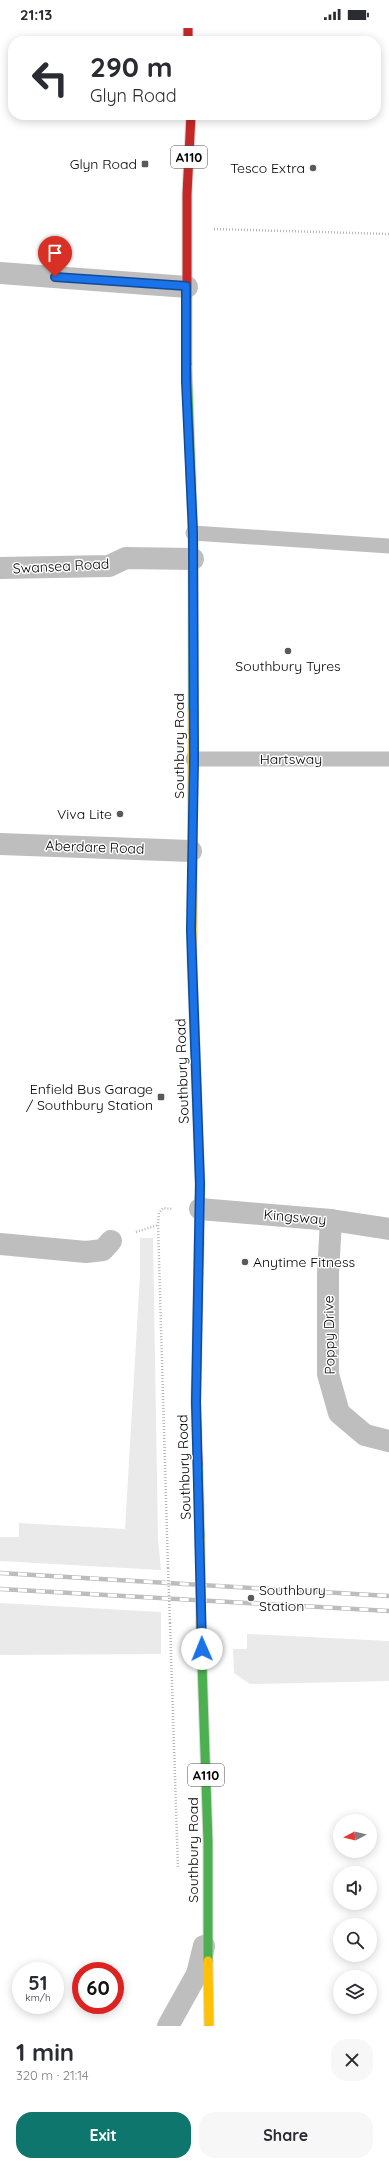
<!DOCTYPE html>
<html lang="en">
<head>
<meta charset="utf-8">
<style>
	body { margin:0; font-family:Quicksand,sans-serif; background:#f7f7f7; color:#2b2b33; height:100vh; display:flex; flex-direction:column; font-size:15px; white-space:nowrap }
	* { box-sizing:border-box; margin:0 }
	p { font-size:13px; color:#7c7c81 }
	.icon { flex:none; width:22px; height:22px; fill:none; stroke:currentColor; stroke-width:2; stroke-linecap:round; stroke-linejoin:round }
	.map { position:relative; height:1998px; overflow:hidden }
	.details { display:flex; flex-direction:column; background:#fff; flex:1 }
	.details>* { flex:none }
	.guide { position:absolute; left:8px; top:8px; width:373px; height:84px; border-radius:16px; box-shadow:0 2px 10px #0003; background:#fff; color:#2b2b33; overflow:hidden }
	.needle { width:26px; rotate:263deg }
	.buttons { position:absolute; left:333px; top:1786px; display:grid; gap:8px }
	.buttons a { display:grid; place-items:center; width:44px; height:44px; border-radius:50%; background:#fff; box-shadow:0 2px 10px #0003; font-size:20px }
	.speed { position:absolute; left:12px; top:1934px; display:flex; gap:8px; font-size:20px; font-weight:700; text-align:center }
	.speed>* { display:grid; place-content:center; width:52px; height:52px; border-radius:50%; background:#fff; box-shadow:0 2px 10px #0003; line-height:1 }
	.speed small { font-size:10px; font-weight:400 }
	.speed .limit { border:6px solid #d22; background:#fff; color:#111 }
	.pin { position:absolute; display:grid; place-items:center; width:34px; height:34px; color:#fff; margin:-41px -17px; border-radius:50% 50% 50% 0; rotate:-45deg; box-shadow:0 0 4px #0007 }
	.pin .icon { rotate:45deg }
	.me { position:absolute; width:44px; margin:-22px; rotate:359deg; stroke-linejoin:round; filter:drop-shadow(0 0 3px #0008) }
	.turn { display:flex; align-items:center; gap:14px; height:84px; padding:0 16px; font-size:18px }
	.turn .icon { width:52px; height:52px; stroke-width:2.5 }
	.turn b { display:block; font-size:28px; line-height:34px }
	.round { display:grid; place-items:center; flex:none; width:42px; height:42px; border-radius:16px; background:#f7f7f7 }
	.summary { display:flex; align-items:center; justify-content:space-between; height:68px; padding:0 16px }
	h1 { font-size:24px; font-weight:700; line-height:30px }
	.cta { display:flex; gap:8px; margin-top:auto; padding:8px 16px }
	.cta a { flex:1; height:46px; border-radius:16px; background:#0f766e; color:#fff; font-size:16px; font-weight:700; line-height:46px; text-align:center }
	.cta a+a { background:#f7f7f7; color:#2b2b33 }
	.status { display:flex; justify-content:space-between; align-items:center; height:28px; padding:0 20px; background:#fff; direction:ltr }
	.status svg { height:11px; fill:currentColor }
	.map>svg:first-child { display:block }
	.green { fill:#eaeaea }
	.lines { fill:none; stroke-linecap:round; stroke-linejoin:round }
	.fast-casing { stroke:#dbdbdb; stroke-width:11 }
	.slow-casing { stroke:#dbdbdb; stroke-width:11 }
	.jam-casing { stroke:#dbdbdb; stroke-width:11 }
	.path { stroke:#b8b8b8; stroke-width:2.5; stroke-dasharray:1 2; stroke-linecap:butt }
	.lane { stroke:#bebebe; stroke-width:15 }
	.street { stroke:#bebebe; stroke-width:22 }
	.fast { stroke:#4caf50; stroke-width:9 }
	.slow { stroke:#ffc107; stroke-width:9 }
	.jam { stroke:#c62828; stroke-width:9 }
	.rail-casing { stroke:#bdbdbd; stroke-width:4.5 }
	.rail { stroke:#fff; stroke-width:3; stroke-dasharray:9; stroke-linecap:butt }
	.slow-bridge-casing { stroke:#dbdbdb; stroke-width:11; stroke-linecap:butt }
	.path-bridge { stroke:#b8b8b8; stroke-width:2.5; stroke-dasharray:1 2; stroke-linecap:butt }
	.slow-bridge { stroke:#ffc107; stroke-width:9 }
	.route-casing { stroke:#114b97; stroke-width:10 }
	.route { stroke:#1a73e8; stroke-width:7 }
	.poi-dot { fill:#595959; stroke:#fff; stroke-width:1.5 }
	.labels { text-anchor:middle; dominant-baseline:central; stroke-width:3; stroke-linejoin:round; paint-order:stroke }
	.shield { fill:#fff; stroke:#4c4c4c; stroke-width:1 }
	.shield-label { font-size:13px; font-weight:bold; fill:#000 }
	.poi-label { font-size:14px; fill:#000; stroke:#fff; text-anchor:end }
	.street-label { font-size:14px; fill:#000; stroke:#fff }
</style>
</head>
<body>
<div class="status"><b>21:13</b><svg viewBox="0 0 49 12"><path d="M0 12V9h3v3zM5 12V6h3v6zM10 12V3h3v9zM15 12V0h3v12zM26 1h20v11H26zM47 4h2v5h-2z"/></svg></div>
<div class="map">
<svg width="389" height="1998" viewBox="0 0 389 1998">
	<rect width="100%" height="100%" fill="#fff"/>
	<!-- green -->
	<g class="green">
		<polygon points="140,1210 153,1210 158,1511 161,1542 0,1533 0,1509 19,1509 19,1495 125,1501 140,1247"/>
		<polygon points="0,1575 161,1584 161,1626 0,1627"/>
		<polygon points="247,1606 389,1613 389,1653 250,1656 234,1645 233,1621 247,1621"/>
	</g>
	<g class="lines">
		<defs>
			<g id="fast">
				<polyline points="187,336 193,505 193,682"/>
				<polyline points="192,932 200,1156 199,1216"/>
				<polyline points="198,1436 200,1510"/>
				<polyline points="201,1606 208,1814 208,1933"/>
			</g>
			<g id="slow">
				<polyline points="192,932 193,682"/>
				<polyline points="208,1933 209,1998"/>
			</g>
			<g id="jam">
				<polyline points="188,0 188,13"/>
				<polyline points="187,336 187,166 191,87"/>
				<polyline points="198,1436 196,1374 199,1216"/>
			</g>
		</defs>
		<!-- fast casing -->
		<use href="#fast" class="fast-casing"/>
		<!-- slow casing -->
		<use href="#slow" class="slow-casing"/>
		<!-- jam casing -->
		<use href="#jam" class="jam-casing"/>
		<!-- path -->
		<g class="path">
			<polyline points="214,201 389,206"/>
			<polyline points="136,1204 158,1197"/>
			<polyline points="168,1540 158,1197 159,1185 163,1180 173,1181"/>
			<polyline points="170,1595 178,1841"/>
		</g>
		<!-- lane -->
		<g class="lane">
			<polyline points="193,505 389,518"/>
			<polyline points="193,731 389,731"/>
		</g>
		<!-- street -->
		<g class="street">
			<polyline points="0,245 187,259"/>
			<polyline points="0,540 109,538 126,530 193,531"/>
			<polyline points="0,816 191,823"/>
			<polyline points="200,1181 331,1192 389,1201"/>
			<polyline points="331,1192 328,1246 328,1346 339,1385 365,1407 389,1413"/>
			<polyline points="0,1216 86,1224 103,1222 111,1213"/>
			<polyline points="168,1998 197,1946 204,1918"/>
		</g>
		<!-- fast -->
		<use href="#fast" class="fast"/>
		<!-- slow -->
		<use href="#slow" class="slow"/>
		<!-- jam -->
		<use href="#jam" class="jam"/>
		<defs>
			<g id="rail">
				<polyline points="0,1545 389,1568"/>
				<polyline points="0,1561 389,1583"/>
			</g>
		</defs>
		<!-- rail casing -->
		<use href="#rail" class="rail-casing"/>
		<!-- rail -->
		<use href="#rail" class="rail"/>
		<defs>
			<polyline id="slow-bridge" points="200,1510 201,1606"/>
		</defs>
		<!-- slow-bridge casing -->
		<use href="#slow-bridge" class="slow-bridge-casing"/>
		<!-- path-bridge -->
		<polyline class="path-bridge" points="168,1540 170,1595"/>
		<!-- slow-bridge -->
		<use href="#slow-bridge" class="slow-bridge"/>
	</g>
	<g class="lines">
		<defs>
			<polyline id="route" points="55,249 186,258 186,354 193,505 194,731 191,902 200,1156 196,1374 202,1621"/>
		</defs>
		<!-- route casing -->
		<use href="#route" class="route-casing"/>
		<!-- route -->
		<use href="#route" class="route"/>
	</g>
	<!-- markers -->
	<g class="poi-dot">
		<rect x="141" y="132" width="8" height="8" rx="2"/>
		<circle cx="313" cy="140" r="4"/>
		<circle cx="288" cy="623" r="4"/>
		<circle cx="120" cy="786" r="4"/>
		<rect x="157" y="1065" width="8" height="8" rx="2"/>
		<circle cx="245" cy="1234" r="4"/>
		<circle cx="251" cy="1570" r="4"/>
	</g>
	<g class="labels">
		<!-- shield labels -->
		<g class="shield">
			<rect x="171" y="118" width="36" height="22" rx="3"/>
			<rect x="188" y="1736" width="36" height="22" rx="3"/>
		</g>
		<g class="shield-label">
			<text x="189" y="129">A110</text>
			<text x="206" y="1747">A110</text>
		</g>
		<!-- poi labels -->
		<g class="poi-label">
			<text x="137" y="136">Glyn Road</text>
			<text x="305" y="140">Tesco Extra</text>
			<text x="288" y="638" text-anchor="middle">Southbury Tyres</text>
			<text x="112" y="786">Viva Lite</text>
			<text x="153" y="1061">Enfield Bus Garage<tspan x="153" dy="16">/ Southbury Station</tspan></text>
			<text x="253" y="1234" text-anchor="start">Anytime Fitness</text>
			<text x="259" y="1562" text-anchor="start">Southbury<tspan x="259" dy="16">Station</tspan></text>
		</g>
		<!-- street labels -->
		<g class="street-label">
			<text transform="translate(61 538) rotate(-3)">Swansea Road</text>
			<text transform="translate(179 718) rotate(-90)">Southbury Road</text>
			<text x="291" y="731">Hartsway</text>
			<text transform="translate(95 819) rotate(2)">Aberdare Road</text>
			<text transform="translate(182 1043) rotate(-92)">Southbury Road</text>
			<text transform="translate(295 1189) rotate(5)">Kingsway</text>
			<text transform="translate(329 1307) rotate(-91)">Poppy Drive</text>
			<text transform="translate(184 1439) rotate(-92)">Southbury Road</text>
			<text transform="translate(193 1822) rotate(-90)">Southbury Road</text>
		</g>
	</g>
</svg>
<div class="buttons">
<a><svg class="needle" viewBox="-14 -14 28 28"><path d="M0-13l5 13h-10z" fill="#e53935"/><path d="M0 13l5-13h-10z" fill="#7c7c81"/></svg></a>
<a><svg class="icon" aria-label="sound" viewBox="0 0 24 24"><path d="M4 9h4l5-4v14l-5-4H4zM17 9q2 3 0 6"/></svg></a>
<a><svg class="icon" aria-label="search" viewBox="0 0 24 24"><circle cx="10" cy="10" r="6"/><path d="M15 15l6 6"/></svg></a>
<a><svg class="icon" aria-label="layers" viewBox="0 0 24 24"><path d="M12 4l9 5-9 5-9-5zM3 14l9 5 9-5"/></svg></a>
</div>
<div class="speed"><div>51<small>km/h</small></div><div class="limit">60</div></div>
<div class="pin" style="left:55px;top:249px;background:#d93025"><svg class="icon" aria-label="arrive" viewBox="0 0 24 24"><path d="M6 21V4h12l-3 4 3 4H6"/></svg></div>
<svg class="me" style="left:202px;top:1621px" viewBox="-20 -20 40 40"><circle r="19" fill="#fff"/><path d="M0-13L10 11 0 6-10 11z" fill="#1a73e8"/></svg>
<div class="guide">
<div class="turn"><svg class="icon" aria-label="left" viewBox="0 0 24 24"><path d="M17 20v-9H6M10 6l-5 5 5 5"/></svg><div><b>290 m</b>Glyn Road</div></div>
</div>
</div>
<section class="details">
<div class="summary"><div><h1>1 min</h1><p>320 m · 21:14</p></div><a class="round"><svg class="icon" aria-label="close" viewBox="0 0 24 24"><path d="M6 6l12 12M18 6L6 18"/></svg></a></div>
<div class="cta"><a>Exit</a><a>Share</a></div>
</section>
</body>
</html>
